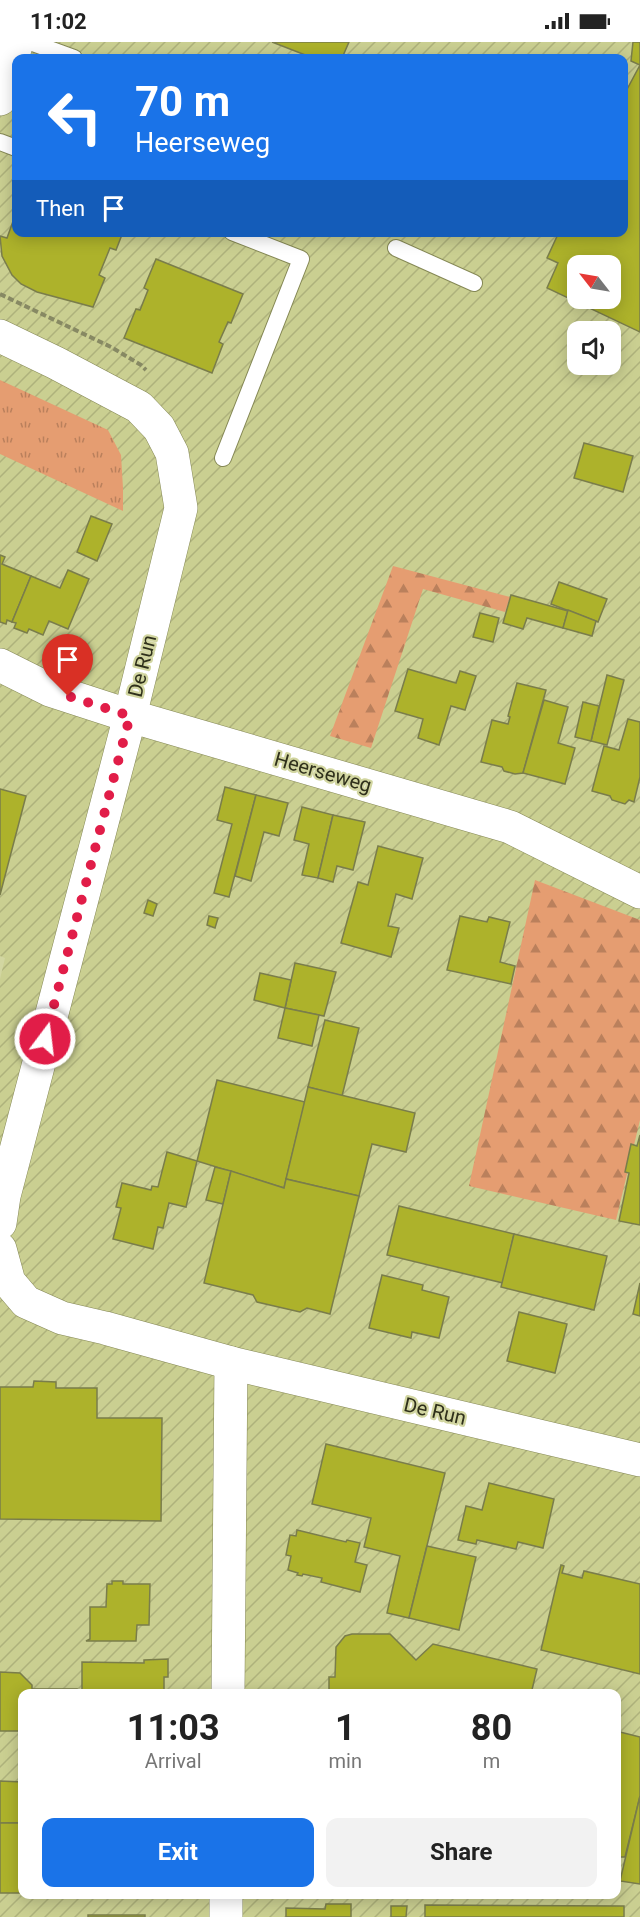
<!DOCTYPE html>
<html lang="en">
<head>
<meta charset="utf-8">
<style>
	body { margin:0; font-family:Roboto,sans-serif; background:#f2f2f2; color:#222; height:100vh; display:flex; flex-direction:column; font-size:22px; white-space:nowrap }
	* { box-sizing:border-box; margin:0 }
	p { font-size:20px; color:#767676 }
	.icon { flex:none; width:33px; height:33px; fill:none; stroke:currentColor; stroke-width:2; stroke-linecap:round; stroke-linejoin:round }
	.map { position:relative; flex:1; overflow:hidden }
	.side { position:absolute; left:18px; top:1647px; width:603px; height:210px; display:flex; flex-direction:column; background:#fff; border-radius:12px; box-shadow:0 3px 15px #0003 }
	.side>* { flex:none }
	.top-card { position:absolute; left:12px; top:12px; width:616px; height:183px; border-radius:12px; box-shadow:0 3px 15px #0003; background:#1a73e8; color:#fff; overflow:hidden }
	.needle { width:39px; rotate:301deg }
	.tools { position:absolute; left:567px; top:213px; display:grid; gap:12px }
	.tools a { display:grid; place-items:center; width:54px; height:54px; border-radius:12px; background:#fff; box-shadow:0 3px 15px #0003; font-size:30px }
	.pin { position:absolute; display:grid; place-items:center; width:51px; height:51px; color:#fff; margin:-62px -26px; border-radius:50% 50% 50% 0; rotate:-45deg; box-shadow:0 0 6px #0007 }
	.pin .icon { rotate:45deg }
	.me { position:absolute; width:66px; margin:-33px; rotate:15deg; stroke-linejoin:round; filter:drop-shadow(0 0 4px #0008) }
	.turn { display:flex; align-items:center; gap:21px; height:126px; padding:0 24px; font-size:27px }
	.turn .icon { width:78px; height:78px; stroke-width:2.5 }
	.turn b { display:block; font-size:42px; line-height:51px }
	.then { display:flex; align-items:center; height:57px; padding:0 24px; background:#0003; gap:12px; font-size:22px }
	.eta { display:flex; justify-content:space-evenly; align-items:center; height:102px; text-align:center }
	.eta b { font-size:36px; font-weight:700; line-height:42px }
	.action { display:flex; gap:12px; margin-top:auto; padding:12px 24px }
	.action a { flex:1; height:69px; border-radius:12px; background:#1a73e8; color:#fff; font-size:24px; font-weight:700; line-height:69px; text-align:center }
	.action a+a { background:#f2f2f2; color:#222 }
	.status { display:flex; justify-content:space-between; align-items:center; height:42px; padding:0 30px; background:#fff; direction:ltr }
	.status svg { height:16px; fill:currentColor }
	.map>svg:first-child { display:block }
	.industrial { fill:url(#industrial-furrows); fill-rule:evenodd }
	.grass { fill:url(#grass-tufts) }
	.forest { fill:url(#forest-firs) }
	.building { fill:#adb22b; stroke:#7a7d4b; stroke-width:1.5; fill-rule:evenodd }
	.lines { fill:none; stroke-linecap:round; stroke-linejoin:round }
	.service-casing { stroke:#858855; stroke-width:18 }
	.minor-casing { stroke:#858855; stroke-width:34 }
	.tertiary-casing { stroke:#858855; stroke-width:34 }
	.path { stroke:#878963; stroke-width:4; stroke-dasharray:6 3; stroke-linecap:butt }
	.service { stroke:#fff; stroke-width:16 }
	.minor { stroke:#fff; stroke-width:33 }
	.tertiary { stroke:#fff; stroke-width:33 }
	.route { stroke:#e11d48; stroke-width:10; stroke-dasharray:0 18 }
	.labels { text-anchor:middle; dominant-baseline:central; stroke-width:4.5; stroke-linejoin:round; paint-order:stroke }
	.street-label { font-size:20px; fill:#2f301b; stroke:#d2d6a1 }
</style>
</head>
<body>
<div class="status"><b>11:02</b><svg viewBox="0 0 49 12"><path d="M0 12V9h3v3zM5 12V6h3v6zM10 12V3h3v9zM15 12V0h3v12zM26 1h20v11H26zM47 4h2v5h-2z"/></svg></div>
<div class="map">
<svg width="640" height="1875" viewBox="0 0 640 1875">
	<defs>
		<pattern id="industrial-furrows" width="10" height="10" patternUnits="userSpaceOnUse" patternTransform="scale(1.5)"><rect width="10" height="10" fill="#cacf91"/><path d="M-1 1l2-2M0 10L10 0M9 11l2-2" fill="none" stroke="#aeb27c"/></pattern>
		<pattern id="grass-tufts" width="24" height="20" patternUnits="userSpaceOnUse" patternTransform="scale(1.5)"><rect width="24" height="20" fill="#e59d71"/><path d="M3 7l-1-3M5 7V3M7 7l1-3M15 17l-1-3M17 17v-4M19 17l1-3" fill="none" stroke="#ba805c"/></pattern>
		<pattern id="forest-firs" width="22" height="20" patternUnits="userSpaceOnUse" patternTransform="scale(1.5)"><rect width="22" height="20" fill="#e59d71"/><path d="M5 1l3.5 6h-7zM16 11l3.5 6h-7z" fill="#ba805c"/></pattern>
	</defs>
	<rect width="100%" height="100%" fill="#d2d6a1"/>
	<!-- industrial -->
	<path class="industrial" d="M0,0h640v1875h-640v-938l5,-21 -5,-2zM16,16h608v174h-608zM578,224h32v32h-32zM578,290h32v32h-32zM22,1652h594v200h-594z"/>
	<!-- grass -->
	<polygon class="grass" points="0,338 108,388 121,413 123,446 123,469 0,412"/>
	<!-- forest -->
	<g class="forest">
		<polygon points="393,524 510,555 505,570 423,547 371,706 330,694"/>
		<polygon points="535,838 640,878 640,1078 616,1178 469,1144"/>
	</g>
	<!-- building -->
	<g class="building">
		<polygon points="272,0 349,0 342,16 313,16"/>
		<path d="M633,0h7v290l-93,-44 11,-25 -11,-5 12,-26h65v-137l16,-30 -9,-4zM578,224h32v32h-32z"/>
		<polygon points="16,171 16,190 123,190 116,208 110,206 99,233 105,236 93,265 37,250 21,242 12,233 2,214 0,194 7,196"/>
		<polygon points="156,217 243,252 231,281 228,280 219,300 223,302 212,331 124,296 136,267 140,268 148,248 144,246"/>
		<polygon points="584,401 633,414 623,450 574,436"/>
		<polygon points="91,474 112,482 97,519 77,510"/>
		<polygon points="0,513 5,515 2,522 31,534 12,580 7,578 6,582 0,580"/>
		<polygon points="68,528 89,537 68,587 49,579 43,593 29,587 27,591 14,586 16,581 12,580 31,534 60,546"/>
		<polygon points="559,540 607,557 598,580 551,562"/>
		<polygon points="511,553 568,569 563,586 527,576 523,587 503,581"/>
		<polygon points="568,568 596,579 592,594 563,586"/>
		<polygon points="480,571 499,576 493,600 473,595"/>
		<polygon points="408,627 456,641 460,629 476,634 465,668 451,664 439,703 418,696 423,677 395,669"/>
		<polygon points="607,633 624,638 607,703 591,699"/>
		<polygon points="517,641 546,648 523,731 515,732 504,729 502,725 481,720 492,678 508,682 510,675 508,674"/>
		<polygon points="544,658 568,665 558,701 575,706 565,742 523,731"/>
		<polygon points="583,660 599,664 591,699 575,695"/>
		<polygon points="628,677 640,680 640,735 634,760 629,758 625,762 612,758 610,754 592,749 604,704 619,708"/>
		<polygon points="225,745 256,753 229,855 214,851 232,782 217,778"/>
		<polygon points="0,747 26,754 0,853"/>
		<polygon points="256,753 288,761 279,794 264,790 251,839 235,834"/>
		<polygon points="302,765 333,773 318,836 302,833 309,802 294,798"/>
		<polygon points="333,773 365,780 353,828 337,824 333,840 318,836"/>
		<polygon points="378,804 423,816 412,857 396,852 388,884 399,886 391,915 341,901 358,840 368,843"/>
		<polygon points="148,858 157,862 153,874 144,871"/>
		<polygon points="209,874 218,876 215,886 207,883"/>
		<polygon points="460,874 487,880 489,875 510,880 500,920 515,924 511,942 447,928"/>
		<polygon points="295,921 336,930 324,974 285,966"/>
		<polygon points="260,931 291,938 285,966 254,958"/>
		<polygon points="285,966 319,973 312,1004 278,996"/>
		<polygon points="325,978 359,986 342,1054 308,1045"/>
		<polygon points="217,1038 305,1060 284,1146 197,1119"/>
		<polygon points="308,1045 415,1071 406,1110 372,1102 359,1154 286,1137"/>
		<polygon points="640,1093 640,1183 619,1179 629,1131 625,1130 631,1102 637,1104"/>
		<polygon points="167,1110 197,1119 186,1165 169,1161 163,1186 158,1185 153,1207 113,1197 121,1166 116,1165 122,1141 151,1148 152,1144 158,1145"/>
		<polygon points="215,1125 231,1129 223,1162 206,1158"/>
		<polygon points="231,1129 284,1146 286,1137 359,1154 330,1272 307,1266 300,1270 257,1260 253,1253 204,1241"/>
		<polygon points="399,1164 514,1192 503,1241 387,1213"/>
		<polygon points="514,1192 607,1214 594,1268 501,1245"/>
		<polygon points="382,1233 423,1243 422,1248 449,1255 439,1296 412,1290 411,1296 369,1286"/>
		<polygon points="640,1241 640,1274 633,1272"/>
		<polygon points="519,1270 567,1282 555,1331 507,1319"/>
		<polygon points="34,1339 56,1340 56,1346 97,1346 97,1376 162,1376 161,1479 0,1477 0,1345 33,1345"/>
		<polygon points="326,1402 445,1431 409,1576 387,1571 400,1514 364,1505 371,1476 312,1462"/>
		<polygon points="489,1441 554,1457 543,1506 518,1500 516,1507 477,1498 476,1502 458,1498 466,1464 482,1468"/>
		<polygon points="297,1488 346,1500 347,1498 360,1501 355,1520 367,1523 360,1550 321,1540 322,1536 303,1532 302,1534 297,1533 298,1531 288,1528 291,1514 286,1513 290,1493 296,1494"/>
		<polygon points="427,1504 476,1515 459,1588 409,1576"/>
		<polygon points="561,1523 564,1524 562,1531 582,1536 584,1529 640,1542 640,1632 541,1608"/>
		<polygon points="112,1539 123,1539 123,1542 150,1542 149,1583 137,1583 136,1599 86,1599 90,1597 90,1565 106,1565 107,1542 112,1542"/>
		<polygon points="352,1592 390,1592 416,1618 433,1602 537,1627 531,1652 329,1652 329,1635 335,1635 336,1605 345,1594"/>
		<polygon points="168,1617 168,1635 164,1635 164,1652 110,1652 110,1648 82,1648 82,1620 144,1621 144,1618"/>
		<polygon points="0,1630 20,1631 32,1643 32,1647 77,1647 77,1652 22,1652 22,1689 0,1689"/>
		<polygon points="616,1689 640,1695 640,1754 625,1815 616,1815"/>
		<polygon points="0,1739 22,1740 22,1781 0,1781"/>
		<polygon points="640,1754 640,1842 620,1839"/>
		<rect x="0" y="1781" width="22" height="70"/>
		<polygon points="326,1862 351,1862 351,1875 286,1875 286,1866 325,1867"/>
		<polygon points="425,1863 624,1864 624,1875 425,1875"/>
		<polygon points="391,1864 407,1864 406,1875 391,1875"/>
		<rect x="88" y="1873" width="57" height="2"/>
	</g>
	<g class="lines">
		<defs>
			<g id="service">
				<polyline points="30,0 74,16"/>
				<polyline points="0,100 16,106"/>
				<polyline points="396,206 474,241"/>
				<polyline points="223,416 301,217 232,190"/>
			</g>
			<g id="minor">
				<polyline points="0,57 17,0"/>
				<polyline points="0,623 50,648 130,674 4,1154 0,1181"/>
				<polyline points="0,1207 9,1240 26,1260 62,1276 105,1286 231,1321 640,1418"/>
				<polyline points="228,1652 231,1321"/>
				<polyline points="226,1875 226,1852"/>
			</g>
			<polyline id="tertiary" points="0,294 56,321 139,365 159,386 172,411 181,466 130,674 510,785 640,850"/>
		</defs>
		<!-- service casing -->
		<use href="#service" class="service-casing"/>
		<!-- minor casing -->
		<use href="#minor" class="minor-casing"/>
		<!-- tertiary casing -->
		<use href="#tertiary" class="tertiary-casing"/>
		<!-- path -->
		<polyline class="path" points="0,252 111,305 141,323 146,328"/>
		<!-- service -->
		<use href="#service" class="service"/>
		<!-- minor -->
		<use href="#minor" class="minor"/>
		<!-- tertiary -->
		<use href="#tertiary" class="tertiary"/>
	</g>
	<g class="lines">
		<!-- route -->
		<polyline class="route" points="45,997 130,674 68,654"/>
	</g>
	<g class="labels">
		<!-- street labels -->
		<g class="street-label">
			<text transform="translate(142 624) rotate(-76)">De Run</text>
			<text transform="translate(323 730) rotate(16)">Heerseweg</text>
			<text transform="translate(435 1369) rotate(13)">De Run</text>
		</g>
	</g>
</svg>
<div class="tools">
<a><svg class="needle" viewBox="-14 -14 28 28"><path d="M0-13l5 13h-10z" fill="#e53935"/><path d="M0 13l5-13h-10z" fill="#767676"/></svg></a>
<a><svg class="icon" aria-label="sound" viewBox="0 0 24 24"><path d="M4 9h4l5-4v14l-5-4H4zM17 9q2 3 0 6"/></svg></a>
</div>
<div class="pin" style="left:68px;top:654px;background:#d93025"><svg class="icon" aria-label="arrive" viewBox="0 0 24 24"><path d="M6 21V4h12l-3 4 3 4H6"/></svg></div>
<svg class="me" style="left:45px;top:997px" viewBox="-20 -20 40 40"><circle r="17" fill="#e11d48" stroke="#fff" stroke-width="3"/><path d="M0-11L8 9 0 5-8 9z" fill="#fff"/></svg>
<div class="top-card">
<div class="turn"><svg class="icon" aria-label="left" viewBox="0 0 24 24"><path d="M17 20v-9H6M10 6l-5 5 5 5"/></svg><div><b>70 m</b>Heerseweg</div></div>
<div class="then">Then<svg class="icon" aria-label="arrive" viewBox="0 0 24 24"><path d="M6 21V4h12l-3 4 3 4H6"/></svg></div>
</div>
<section class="side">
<div class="eta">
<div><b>11:03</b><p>Arrival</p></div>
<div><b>1</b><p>min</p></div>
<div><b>80</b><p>m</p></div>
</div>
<div class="action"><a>Exit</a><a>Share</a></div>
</section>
</div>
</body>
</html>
